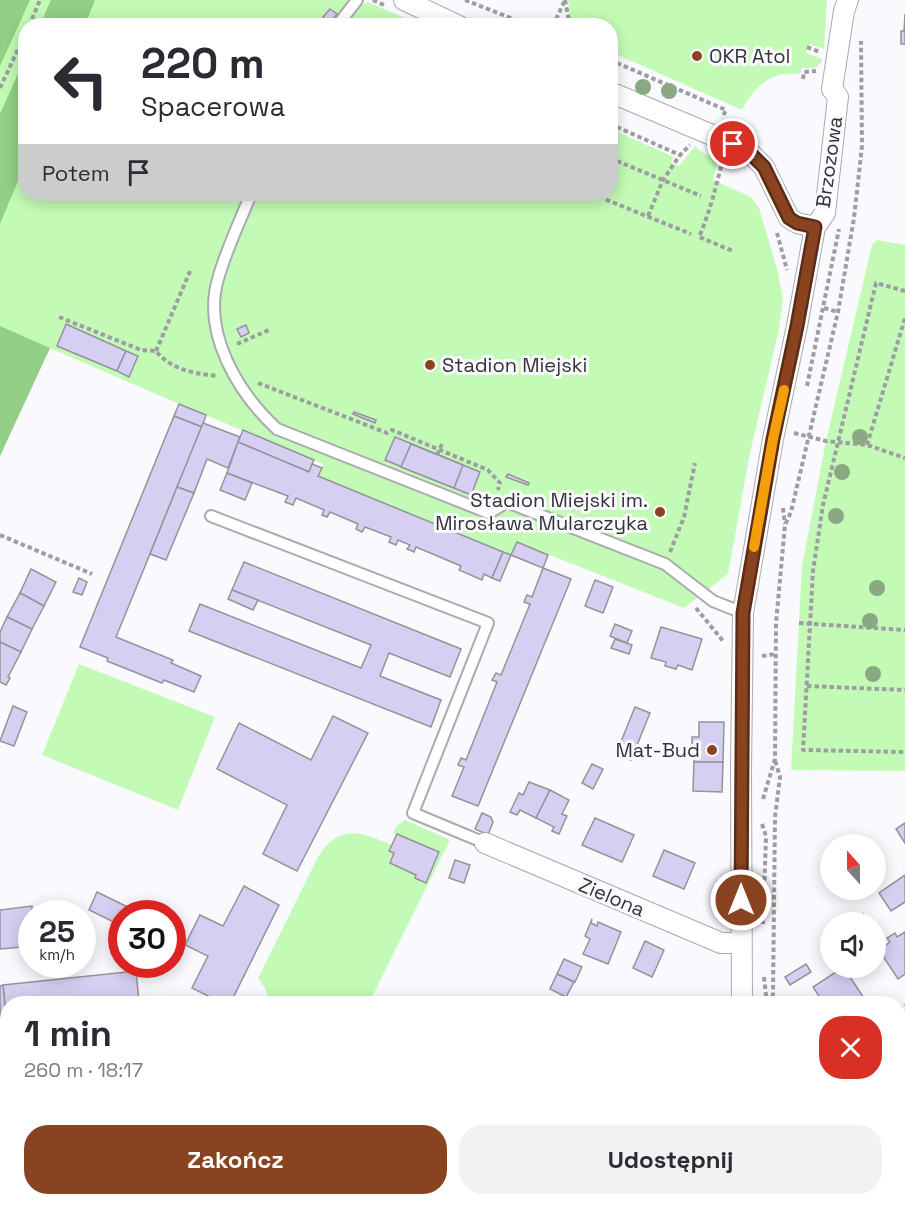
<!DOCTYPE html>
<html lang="pl">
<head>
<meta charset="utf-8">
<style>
	body { margin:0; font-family:"Space Grotesk",sans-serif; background:#f2f2f3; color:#2b2b33; height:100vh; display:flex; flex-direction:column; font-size:22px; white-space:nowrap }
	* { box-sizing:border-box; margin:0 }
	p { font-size:20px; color:#7c7c81 }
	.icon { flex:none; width:33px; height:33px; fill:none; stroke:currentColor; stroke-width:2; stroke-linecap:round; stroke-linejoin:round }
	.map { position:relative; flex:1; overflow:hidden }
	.sheet { position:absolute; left:0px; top:996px; width:906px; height:210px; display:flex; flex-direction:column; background:#fff; border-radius:24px 24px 0 0; box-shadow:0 3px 15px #0003 }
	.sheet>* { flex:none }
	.hud { position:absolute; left:18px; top:18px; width:600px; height:183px; border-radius:24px; box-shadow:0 3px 15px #0003; background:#fff; color:#2b2b33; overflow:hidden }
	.needle { width:39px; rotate:339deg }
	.controls { position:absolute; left:820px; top:834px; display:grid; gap:12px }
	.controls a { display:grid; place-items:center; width:66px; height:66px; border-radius:50%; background:#fff; box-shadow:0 3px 15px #0003; font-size:30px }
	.speed { position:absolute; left:18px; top:900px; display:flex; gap:12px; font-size:30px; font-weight:700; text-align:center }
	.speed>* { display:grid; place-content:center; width:78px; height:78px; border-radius:50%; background:#fff; box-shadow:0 3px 15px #0003; line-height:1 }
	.speed small { font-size:15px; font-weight:400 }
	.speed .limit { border:9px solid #d22; background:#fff; color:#111 }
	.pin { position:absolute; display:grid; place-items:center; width:51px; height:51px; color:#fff; margin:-26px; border:3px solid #fff; border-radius:50%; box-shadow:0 2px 6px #0007 }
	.me { position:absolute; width:66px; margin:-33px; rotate:0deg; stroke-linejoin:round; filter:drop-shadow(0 0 4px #0008) }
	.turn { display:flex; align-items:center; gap:21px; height:126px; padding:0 24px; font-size:27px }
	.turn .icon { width:78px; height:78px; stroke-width:2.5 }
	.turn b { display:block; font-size:42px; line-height:51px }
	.then { display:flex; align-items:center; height:57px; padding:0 24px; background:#0003; gap:12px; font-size:22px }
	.round { display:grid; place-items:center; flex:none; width:63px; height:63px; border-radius:24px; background:#f2f2f3 }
	.overview { display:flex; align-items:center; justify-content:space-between; height:102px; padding:0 24px }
	h1 { font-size:36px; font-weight:600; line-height:45px }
	.action { display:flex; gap:12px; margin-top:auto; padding:12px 24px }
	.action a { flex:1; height:69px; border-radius:24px; background:#8a4320; color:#fff; font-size:24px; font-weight:600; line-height:69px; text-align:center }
	.action a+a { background:#f2f2f3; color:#2b2b33 }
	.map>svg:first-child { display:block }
	.green { fill:#c3fbb6 }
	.forest { fill:#93cf85 }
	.building { fill:#d6cff2; stroke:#94939a; stroke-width:1.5 }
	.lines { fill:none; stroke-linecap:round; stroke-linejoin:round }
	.lane-casing { stroke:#aaabb2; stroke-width:14 }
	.street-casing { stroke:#aaabb2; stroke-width:22 }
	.secondary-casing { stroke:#aaabb2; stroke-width:32 }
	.path { stroke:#9d9da2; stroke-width:4; stroke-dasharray:4.5 3; stroke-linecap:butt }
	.lane { stroke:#fff; stroke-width:10 }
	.street { stroke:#fff; stroke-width:20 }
	.secondary { stroke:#fff; stroke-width:28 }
	.tree { fill:#89a883 }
	.route-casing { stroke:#5a2c15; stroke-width:15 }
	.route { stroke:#8a4320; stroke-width:10 }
	.slow { stroke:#f59e0b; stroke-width:10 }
	.poi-dot { fill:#8a4320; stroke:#f9f9fe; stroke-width:2 }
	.labels { text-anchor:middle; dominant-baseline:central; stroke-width:6; stroke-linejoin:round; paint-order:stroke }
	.poi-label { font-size:20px; fill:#333437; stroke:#f9f9fe; text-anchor:start }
	.street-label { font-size:20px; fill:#333437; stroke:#f9f9fe }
</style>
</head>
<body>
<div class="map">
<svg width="905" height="1206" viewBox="0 0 905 1206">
	<rect width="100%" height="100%" fill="#f9f9fe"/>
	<!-- green -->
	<g class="green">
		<polygon points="0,0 347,0 360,6 368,2 421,25 26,26 26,194 610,194 611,129 674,157 671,162 679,166 695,146 704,154 718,159 713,180 751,197 759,208 778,272 783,300 779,329 750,453 728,574 684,608 517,542 511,555 318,476 323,464 179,404 50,348 0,455"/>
		<path d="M568,0h259l-3,49 -15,-5 -3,9 16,6 -1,4 -6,5h-13l-2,6c-29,-4 -46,13 -58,36l-131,-58 -1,-26 -39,-1z"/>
		<polygon points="877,240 905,245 905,771 791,770 802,566 826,441 872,245"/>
		<polygon points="79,664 215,717 178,810 42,755"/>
		<path d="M405,820l45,20 -81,163h-105l4,-7 -3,-8 -7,-10 60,-121c22,-34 42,-25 74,-12l-3,6 5,2 -4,10 26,12 -1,3 10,5 14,-31 -46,-19 3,-7z"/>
	</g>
	<!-- forest -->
	<g class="forest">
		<polygon points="0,0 30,0 0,66"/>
		<polygon points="51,0 95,0 85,25 40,25"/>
		<polygon points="25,58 25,164 0,224 0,114"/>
		<polygon points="0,326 50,348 0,456"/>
		<polygon points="7,1136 8,1198 56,1199 60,1206 0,1206 0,1137"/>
	</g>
	<!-- building -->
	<g class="building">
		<polygon points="330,9 337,14 330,23 323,17"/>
		<polygon points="905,14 905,44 901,44 901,31 904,31"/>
		<polygon points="66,324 126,351 117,371 57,346"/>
		<polygon points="246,325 249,333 241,337 237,329"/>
		<polygon points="126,351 138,356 129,377 117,371"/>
		<polygon points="179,404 206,415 202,427 174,416"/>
		<polygon points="354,412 376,420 375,423 353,414"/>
		<polygon points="174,416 202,427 116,637 173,660 171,663 201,676 194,692 164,680 162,683 107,661 108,658 80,647"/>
		<polygon points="203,423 240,437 228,468 207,459 194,493 177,487"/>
		<polygon points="243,430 314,460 309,472 238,442"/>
		<polygon points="395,437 480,472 471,495 385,460"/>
		<polygon points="238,442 309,472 312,464 322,468 318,476 503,552 492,578 484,574 482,580 459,570 461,566 416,547 414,552 407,549 410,545 398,540 396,545 389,542 391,537 365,527 362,532 356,529 358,524 330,512 327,517 322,515 324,510 296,498 293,505 285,502 288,496 227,473"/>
		<polygon points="411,444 463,465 454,488 401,467"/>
		<polygon points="227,473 252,483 245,500 220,490"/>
		<polygon points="508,474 529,483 528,485 506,477"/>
		<polygon points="177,487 194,493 166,560 150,554"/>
		<polygon points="517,542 548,555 543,568 511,555"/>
		<polygon points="503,552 511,555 500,581 492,578"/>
		<polygon points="244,562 461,649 450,677 389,653 380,676 441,700 431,727 189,631 200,604 361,668 371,645 232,590"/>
		<polygon points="543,568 571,579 478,806 452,796 464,767 458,765 461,758 466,760 497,682 492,680 496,673 501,675 530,604 524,602 527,595 532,597"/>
		<polygon points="31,569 56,582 44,606 20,593"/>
		<polygon points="79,578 87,582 82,595 73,592"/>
		<polygon points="595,580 613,587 603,613 585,606"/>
		<polygon points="232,590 258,600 253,610 228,599"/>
		<polygon points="20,593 44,606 32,629 7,617"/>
		<polygon points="7,617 32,629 21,652 0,642 0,632"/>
		<polygon points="615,624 632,631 627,643 610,636"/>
		<polygon points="661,627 702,639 692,670 678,665 676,669 665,666 666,662 651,658"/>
		<polygon points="615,639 632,645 629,654 611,648"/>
		<polygon points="0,642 21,652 8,677 10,678 6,685 0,682"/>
		<polygon points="13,706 27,712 14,746 0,741"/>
		<polygon points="635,707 650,713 631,760 616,754"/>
		<polygon points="333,716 368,733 297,871 263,854 287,805 217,769 239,723 311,760"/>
		<polygon points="699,722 724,722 723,762 694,762 694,758 699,758 699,747 692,746 692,737 699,737"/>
		<polygon points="694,762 723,762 722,792 693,791"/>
		<polygon points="592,764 603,769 593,789 582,783"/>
		<polygon points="529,782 550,790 536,818 520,810 517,815 510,812 519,793 523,795"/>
		<polygon points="550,790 569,800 562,814 567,816 559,834 552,831 554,827 536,818"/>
		<polygon points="482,813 491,817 493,822 488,835 475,829"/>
		<polygon points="595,818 634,835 622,862 582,845"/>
		<polygon points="905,823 905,843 896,829"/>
		<polygon points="397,834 439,852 426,883 415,878 416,875 390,863 394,853 389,851"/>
		<polygon points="664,850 695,863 684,889 653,876"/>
		<polygon points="455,860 470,865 464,883 449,878"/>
		<polygon points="905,875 905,902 891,911 879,893"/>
		<polygon points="244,886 279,905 230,1004 224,1004 192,988 208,956 185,945 200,915 223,926"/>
		<polygon points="97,892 142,914 122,914 122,926 89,910"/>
		<polygon points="32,906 32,946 0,949 0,910"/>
		<polygon points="863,914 868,922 851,922"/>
		<polygon points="592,919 591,923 597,926 598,922 621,932 608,964 583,954 590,939 585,936"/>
		<polygon points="905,932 905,974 898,979 879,950 890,942 887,938 895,933 897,937"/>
		<polygon points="645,941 664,950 652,977 633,968"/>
		<polygon points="564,959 582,967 575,982 557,974"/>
		<polygon points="806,964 811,972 790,985 785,977"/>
		<polygon points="842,968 844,968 866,1001 862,1004 824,1004 813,987"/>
		<polygon points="136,971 139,1001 119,1004 8,1004 8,1016 6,1016 3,985"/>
		<polygon points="557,974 574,982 566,997 550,989"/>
		<polygon points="3,985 6,1016 0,1017 0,986"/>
		<polygon points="8,1047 8,1088 0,1089 0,1048"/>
		<polygon points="65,1198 108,1198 112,1206 69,1206"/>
		<polygon points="291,1198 316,1198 302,1206 295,1206"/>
		<polygon points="349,1198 360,1198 364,1206 354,1206"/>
		<polygon points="387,1198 424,1198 428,1206 373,1206"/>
		<polygon points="477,1198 499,1198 504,1206 467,1206"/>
		<polygon points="555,1198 575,1198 564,1206 561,1206"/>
		<polygon points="575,1198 599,1198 604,1206 564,1206"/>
	</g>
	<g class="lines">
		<defs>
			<g id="lane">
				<polyline points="337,26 357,0"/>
				<path d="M251,194c-11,27 -25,56 -33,85 -16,54 20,114 59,150l212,84 18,-11 158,62 48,37 30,12"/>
				<polyline points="211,516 488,623 413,813 485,843"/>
			</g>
			<g id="street">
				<polyline points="404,0 459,26"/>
				<polyline points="610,92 733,144 751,154 764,167 789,218 797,223 815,227"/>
				<polyline points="485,843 721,943 741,943"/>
				<polyline points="742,1004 741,771 743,613 773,439 797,326 815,227 825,213 838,97 832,89 844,11 848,0"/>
				<polyline points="898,1133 905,1133"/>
				<polyline points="865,1198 869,1206"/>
			</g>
			<g id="secondary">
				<polyline points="898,1043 905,1039"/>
				<polyline points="659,1206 670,1198"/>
			</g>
		</defs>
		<!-- lane casing -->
		<use href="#lane" class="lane-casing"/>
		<!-- street casing -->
		<use href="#street" class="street-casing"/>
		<!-- secondary casing -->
		<use href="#secondary" class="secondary-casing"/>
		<!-- path -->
		<g class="path">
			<polyline points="373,0 386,6"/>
			<polyline points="465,0 531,26"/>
			<polyline points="565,0 570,26"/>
			<polyline points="29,26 40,0"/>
			<polyline points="553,26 565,0"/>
			<polyline points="807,47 820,52"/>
			<polyline points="610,60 726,110 722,118"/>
			<polyline points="803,79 804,72 816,71"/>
			<polyline points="0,88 26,32"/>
			<polyline points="610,124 680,155 690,145"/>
			<polyline points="610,158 701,196"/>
			<path d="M723,159c-7,27 -13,53 -24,78l34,14"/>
			<polyline points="592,194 691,234"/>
			<polyline points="648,216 663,180 680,155"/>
			<polyline points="777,233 787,270"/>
			<polyline points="905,291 876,283 823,505 813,571 803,750 905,752"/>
			<polyline points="824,308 838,312"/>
			<path d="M59,317l82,33 15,1c15,19 40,23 62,25"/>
			<polyline points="237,344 269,330"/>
			<polyline points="156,351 191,269"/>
			<polyline points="258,383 387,433 392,430 488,470 500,483 498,490"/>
			<polyline points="807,386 839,229"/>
			<polyline points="794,433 826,441 867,445 905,458"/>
			<polyline points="867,445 905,318"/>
			<polyline points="437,455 442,444"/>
			<polyline points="783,508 785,524"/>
			<polyline points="0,535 92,574"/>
			<polyline points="670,552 684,517 695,463"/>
			<polyline points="696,608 723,641"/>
			<polyline points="799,623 905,630"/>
			<polyline points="762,656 776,654"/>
			<polyline points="807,686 905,690"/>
			<polyline points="763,799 775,759 776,623 785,525 791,512 838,312 854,218 862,146 861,41"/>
			<polyline points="762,824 766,836 763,924"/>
			<polyline points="764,977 767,1004"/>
			<polyline points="770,1004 773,994 775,817 780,777 775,760"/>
			<polyline points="898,1009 905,1005"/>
			<polyline points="785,1198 785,1206"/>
			<polyline points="889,1198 896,1206"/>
			<polyline points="625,1206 636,1198"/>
			<polyline points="738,1206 740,1198"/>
			<polyline points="825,1206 847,1199"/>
		</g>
		<!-- lane -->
		<use href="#lane" class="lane"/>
		<!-- street -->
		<use href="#street" class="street"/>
		<!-- secondary -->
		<use href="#secondary" class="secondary"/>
	</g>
	<!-- trees -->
	<g class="tree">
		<circle cx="643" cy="87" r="8"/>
		<circle cx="669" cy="91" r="8"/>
		<circle cx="860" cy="437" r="8"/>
		<circle cx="842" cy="472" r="8"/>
		<circle cx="836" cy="516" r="8"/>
		<circle cx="877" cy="588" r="8"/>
		<circle cx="870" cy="621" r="8"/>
		<circle cx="873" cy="674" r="8"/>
	</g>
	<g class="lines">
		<defs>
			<polyline id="route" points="733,144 751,154 764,167 789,218 797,223 815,227 797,326 773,439 743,613 741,900"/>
		</defs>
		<!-- route casing -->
		<use href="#route" class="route-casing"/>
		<!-- route -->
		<use href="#route" class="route"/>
		<!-- slow -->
		<polyline class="slow" points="754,547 773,439 784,390"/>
	</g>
	<!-- markers -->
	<g class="poi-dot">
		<circle cx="697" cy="56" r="6"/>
		<circle cx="430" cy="365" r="6"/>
		<circle cx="660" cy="512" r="6"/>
		<circle cx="712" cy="750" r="6"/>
	</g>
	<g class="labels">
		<!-- poi labels -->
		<g class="poi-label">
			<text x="709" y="56">OKR Atol</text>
			<text x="442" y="365">Stadion Miejski</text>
			<text x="648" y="500" text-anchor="end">Stadion Miejski im.<tspan x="648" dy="23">Mirosława Mularczyka</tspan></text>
			<text x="700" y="750" text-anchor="end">Mat-Bud</text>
		</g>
		<!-- street labels -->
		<g class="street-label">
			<text transform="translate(829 162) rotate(-82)">Brzozowa</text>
			<text transform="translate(612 897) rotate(23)">Zielona</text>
		</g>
	</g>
</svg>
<div class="controls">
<a><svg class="needle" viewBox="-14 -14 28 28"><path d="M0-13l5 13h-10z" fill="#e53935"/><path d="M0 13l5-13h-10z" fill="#7c7c81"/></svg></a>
<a><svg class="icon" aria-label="sound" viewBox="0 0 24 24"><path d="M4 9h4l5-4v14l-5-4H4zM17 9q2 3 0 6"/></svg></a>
</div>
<div class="speed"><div>25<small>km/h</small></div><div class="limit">30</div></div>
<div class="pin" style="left:733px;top:144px;background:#d93025"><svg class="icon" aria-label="arrive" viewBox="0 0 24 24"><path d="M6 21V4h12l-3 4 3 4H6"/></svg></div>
<svg class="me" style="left:741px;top:900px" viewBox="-20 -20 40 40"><circle r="17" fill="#8a4320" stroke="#fff" stroke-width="3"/><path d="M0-11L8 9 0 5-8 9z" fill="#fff"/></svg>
<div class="hud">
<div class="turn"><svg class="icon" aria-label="left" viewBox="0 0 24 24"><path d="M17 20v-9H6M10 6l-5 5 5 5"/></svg><div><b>220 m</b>Spacerowa</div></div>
<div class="then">Potem<svg class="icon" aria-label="arrive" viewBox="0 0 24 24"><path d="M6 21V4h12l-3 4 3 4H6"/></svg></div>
</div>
<section class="sheet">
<div class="overview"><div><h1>1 min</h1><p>260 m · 18:17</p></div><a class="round" style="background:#d93025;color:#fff"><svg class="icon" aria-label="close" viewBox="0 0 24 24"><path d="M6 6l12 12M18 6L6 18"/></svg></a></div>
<div class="action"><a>Zakończ</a><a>Udostępnij</a></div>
</section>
</div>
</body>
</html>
